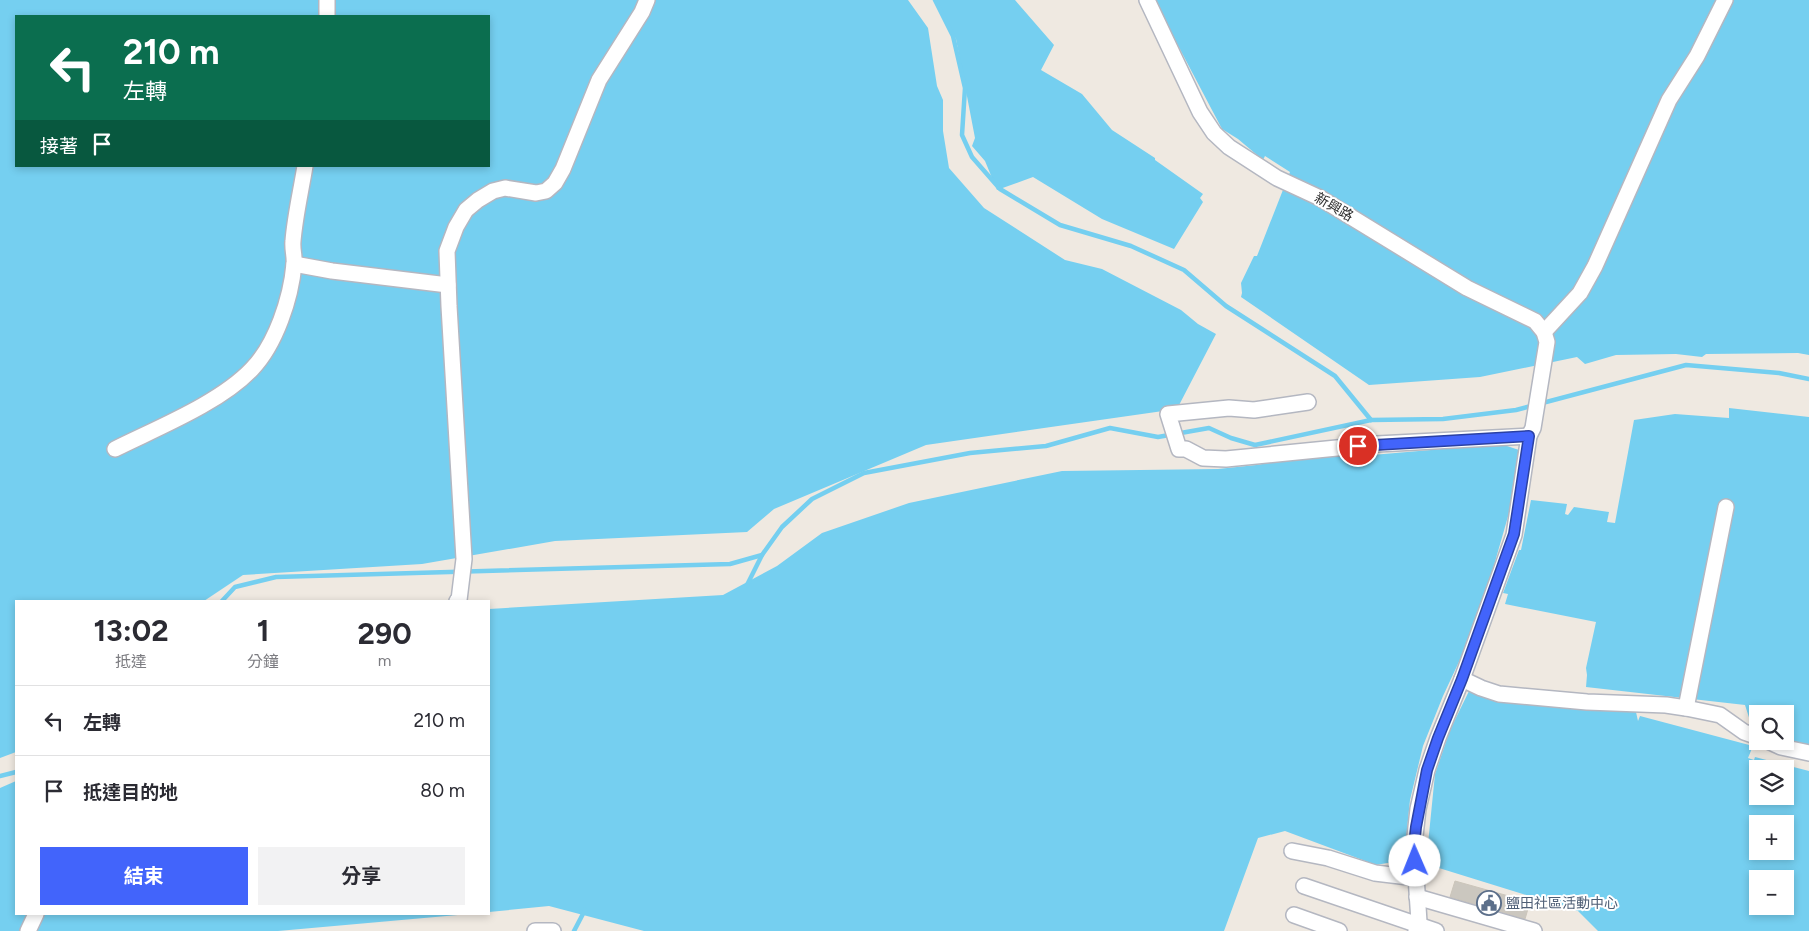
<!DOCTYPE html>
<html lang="zh-TW">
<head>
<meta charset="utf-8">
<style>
	body { margin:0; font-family:Figtree,"Noto Sans TC",sans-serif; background:#f2f2f3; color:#2b2b33; height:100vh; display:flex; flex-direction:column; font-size:19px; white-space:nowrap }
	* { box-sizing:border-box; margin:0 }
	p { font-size:16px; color:#7c7c81 }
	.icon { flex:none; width:28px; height:28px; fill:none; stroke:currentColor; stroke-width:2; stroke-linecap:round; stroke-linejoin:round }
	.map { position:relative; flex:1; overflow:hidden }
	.panel { position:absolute; left:15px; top:600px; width:475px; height:315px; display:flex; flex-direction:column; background:#fff; border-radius:0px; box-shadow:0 2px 8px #0003 }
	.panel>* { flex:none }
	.top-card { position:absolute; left:15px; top:15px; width:475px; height:152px; border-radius:0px; box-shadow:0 2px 8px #0003; background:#0b6e4f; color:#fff; overflow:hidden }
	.fabs { position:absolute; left:1749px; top:705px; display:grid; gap:10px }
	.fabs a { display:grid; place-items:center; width:45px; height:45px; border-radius:0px; background:#fff; box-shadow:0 2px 8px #0003; font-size:25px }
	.pin { position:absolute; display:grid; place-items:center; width:42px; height:42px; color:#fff; margin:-21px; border:2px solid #fff; border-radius:50%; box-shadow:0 1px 5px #0007 }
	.me { position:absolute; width:55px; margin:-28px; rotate:359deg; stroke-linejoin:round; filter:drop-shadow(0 0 4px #0008) }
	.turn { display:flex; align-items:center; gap:18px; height:105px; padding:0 25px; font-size:22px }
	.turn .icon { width:65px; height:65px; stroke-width:2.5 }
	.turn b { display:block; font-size:35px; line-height:42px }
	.then { display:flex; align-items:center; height:48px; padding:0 25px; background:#0003; gap:10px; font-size:19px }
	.eta { display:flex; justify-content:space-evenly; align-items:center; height:85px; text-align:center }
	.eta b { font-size:30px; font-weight:700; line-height:35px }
	.cta { display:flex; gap:10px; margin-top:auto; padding:10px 25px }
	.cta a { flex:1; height:58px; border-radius:0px; background:#4264fb; color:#fff; font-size:20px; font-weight:700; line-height:58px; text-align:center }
	.cta a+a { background:#f2f2f3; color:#2b2b33 }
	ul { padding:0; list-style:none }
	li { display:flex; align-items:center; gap:15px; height:70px; padding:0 25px; border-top:1px solid #e1e1e2 }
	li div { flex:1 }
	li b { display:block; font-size:19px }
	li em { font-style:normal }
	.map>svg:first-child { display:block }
	.water { fill:#75cff0; fill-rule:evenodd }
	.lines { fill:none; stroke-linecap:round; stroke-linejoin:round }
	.stream { stroke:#75cff0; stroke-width:4.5 }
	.building { fill:#cbc7bf; stroke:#cbc5ba }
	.minor-casing { stroke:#b4b7c1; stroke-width:18 }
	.minor { stroke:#fff; stroke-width:15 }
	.route-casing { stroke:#2b41a3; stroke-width:12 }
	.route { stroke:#4264fb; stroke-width:9 }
	.labels { text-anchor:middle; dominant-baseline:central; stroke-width:4; stroke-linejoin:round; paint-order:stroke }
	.street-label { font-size:14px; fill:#2e2e2e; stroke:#fff }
	.service-label { font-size:14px; fill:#4e5e75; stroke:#fff; text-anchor:start }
</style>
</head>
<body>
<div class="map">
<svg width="1809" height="931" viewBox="0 0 1809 931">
	<rect width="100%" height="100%" fill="#efe9e1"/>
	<!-- water -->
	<g class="water">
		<path d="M0,0h908l20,28 9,58 6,14v31l6,37 35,40 81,52 37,9 79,41 17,14 18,10 -39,75 -251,36 -152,64 -27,23 -192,9 -133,23 -179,11 -39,26h-188v151l-16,6zM16,16h473v150h-473z"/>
		<polygon points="935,0 1015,0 1054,45 1041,70 1082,94 1112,130 1155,158 1155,160 1203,194 1200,198 1203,202 1174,249 1102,219 1033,177 997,190 985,161 972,146 975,138 956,39"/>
		<polygon points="1154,0 1809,0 1809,355 1798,353 1706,354 1702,357 1676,354 1616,355 1585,364 1577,357 1480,377 1369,385 1241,297 1242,293 1241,283 1254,256 1257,256 1290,172 1265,156 1263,160 1238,139 1222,129"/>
		<polygon points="1729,408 1809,417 1809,745 1785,740 1785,714 1758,714 1757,734 1754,733 1745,705 1586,687 1587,675 1586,668 1596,622 1505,604 1508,594 1503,593 1519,550 1521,550 1531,500 1567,504 1565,514 1568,515 1574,507 1609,512 1607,522 1615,523 1634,420 1675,414 1729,418"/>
		<polygon points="1501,444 1519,450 1509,513 1478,621 1443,696 1423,746 1410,800 1404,860 1376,865 1285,831 1258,838 1224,931 644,931 549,906 489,912 489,609 723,595 777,566 822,533 909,503 1062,471 1218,469 1256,465 1363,448 1372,455"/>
		<path d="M1470,689l169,8 -5,15h2l2,9 2,-5 113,30 -5,12 6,2 1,-3 54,14v160h-211l-20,-20 -152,-47 9,-90 15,-44zM1758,769h27v27h-27zM1758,824h27v27h-27zM1758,879h27v27h-27z"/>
		<polygon points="16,781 16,914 469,914 278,931 0,931 0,788"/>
	</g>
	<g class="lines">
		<!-- stream -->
		<g class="stream">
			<polyline points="935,0 953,36 965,88 962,135 972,157 1000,189 1060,225 1131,246 1184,270 1226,306 1335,376 1371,420"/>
			<polyline points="747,585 762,555"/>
			<polyline points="222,601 235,587 276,577 730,564 762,555 782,527 812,499 864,473 970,453 1046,446 1110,428 1158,437 1209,428 1231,438 1255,445 1371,420 1443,419 1516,410 1686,365 1779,373 1809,379"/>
			<polyline points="0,776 16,772"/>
			<polyline points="574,931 585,910"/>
		</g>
	</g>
	<!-- building -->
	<polygon class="building" points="1455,881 1530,902 1525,919 1450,897"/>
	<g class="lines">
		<defs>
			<g id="minor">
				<polyline points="1147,0 1200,112 1214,133 1229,147 1277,178 1320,198 1467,288 1535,321 1544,332 1547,342 1533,428 1529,436 1514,535 1462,679 1438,738 1427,770 1418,809 1414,845 1419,922 1416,931"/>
				<polyline points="327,16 327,0"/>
				<polyline points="294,264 332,271 448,285"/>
				<polyline points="1544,332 1580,293 1595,266 1669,100 1697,56 1725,0"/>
				<polyline points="1308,402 1254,410 1229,408 1168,414 1179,449 1186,449 1203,458 1226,459 1377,444 1529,436"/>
				<path d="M115,449c42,-21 105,-46 137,-80 24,-25 39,-71 42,-105 1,-7 -2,-15 -1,-23 2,-25 8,-50 12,-75"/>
				<polyline points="457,601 459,600 464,559 449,306 447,251 456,227 466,210 478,200 493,191 505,188 536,193 546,191 555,183 563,169 599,80 642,12 647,0"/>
				<polyline points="1462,679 1481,688 1499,694 1587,702 1666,705 1686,708 1720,715 1744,732 1758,737"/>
				<polyline points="1686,708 1726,507"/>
				<polyline points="1768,741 1781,747 1809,753"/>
				<polyline points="1292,851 1328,858 1375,873 1417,878"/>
				<polyline points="1304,886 1436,931"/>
				<polyline points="1417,897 1534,931"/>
				<polyline points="1294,915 1339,931"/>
				<polyline points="28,931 36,914"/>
				<polyline points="535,931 553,931"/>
			</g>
		</defs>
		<!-- minor casing -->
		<use href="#minor" class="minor-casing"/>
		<!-- minor -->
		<use href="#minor" class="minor"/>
	</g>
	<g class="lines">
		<defs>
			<polyline id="route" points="1358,446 1529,436 1514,534 1462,679 1438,738 1427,770 1416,827 1414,845 1415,861"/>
		</defs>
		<!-- route casing -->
		<use href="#route" class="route-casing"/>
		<!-- route -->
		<use href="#route" class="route"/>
	</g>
	<!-- icons -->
	<defs>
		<symbol id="civic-ring" viewBox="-11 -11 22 22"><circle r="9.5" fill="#fff" stroke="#5c6f8a" stroke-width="1.5"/><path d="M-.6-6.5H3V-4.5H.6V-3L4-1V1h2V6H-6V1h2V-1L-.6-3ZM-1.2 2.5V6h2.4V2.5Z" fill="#5c6f8a"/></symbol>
	</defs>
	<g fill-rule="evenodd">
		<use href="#civic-ring" x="1475" y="889" width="28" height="28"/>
	</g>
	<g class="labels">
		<!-- street labels -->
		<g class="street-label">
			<text transform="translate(1334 207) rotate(30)">新興路</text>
		</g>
		<!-- service labels -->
		<g class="service-label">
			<text x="1506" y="903">鹽田社區活動中心</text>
		</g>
	</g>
</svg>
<div class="fabs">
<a><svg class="icon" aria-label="search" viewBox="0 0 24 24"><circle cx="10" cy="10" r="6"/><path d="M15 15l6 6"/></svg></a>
<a><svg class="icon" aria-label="layers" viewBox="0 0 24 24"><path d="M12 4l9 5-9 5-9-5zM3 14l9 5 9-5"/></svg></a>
<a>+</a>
<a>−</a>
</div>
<div class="pin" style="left:1358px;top:446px;background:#d93025"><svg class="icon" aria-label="arrive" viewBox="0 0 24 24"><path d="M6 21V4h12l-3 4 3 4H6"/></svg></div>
<svg class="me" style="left:1415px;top:861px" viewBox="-20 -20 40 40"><circle r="19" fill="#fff"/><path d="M0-13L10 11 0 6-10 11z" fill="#4264fb"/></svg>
<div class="top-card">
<div class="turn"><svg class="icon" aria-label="left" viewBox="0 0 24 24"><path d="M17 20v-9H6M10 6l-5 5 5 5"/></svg><div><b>210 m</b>左轉</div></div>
<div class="then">接著<svg class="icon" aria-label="arrive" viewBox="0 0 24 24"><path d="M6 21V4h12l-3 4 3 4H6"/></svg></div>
</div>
<section class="panel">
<div class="eta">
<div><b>13:02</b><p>抵達</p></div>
<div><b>1</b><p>分鐘</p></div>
<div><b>290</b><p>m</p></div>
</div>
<ul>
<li><svg class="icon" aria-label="left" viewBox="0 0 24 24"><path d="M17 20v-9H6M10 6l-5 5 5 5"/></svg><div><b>左轉</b></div><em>210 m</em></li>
<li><svg class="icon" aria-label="arrive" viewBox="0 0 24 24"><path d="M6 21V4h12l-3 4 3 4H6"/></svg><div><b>抵達目的地</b></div><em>80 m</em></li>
</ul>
<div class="cta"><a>結束</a><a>分享</a></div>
</section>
</div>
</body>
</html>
